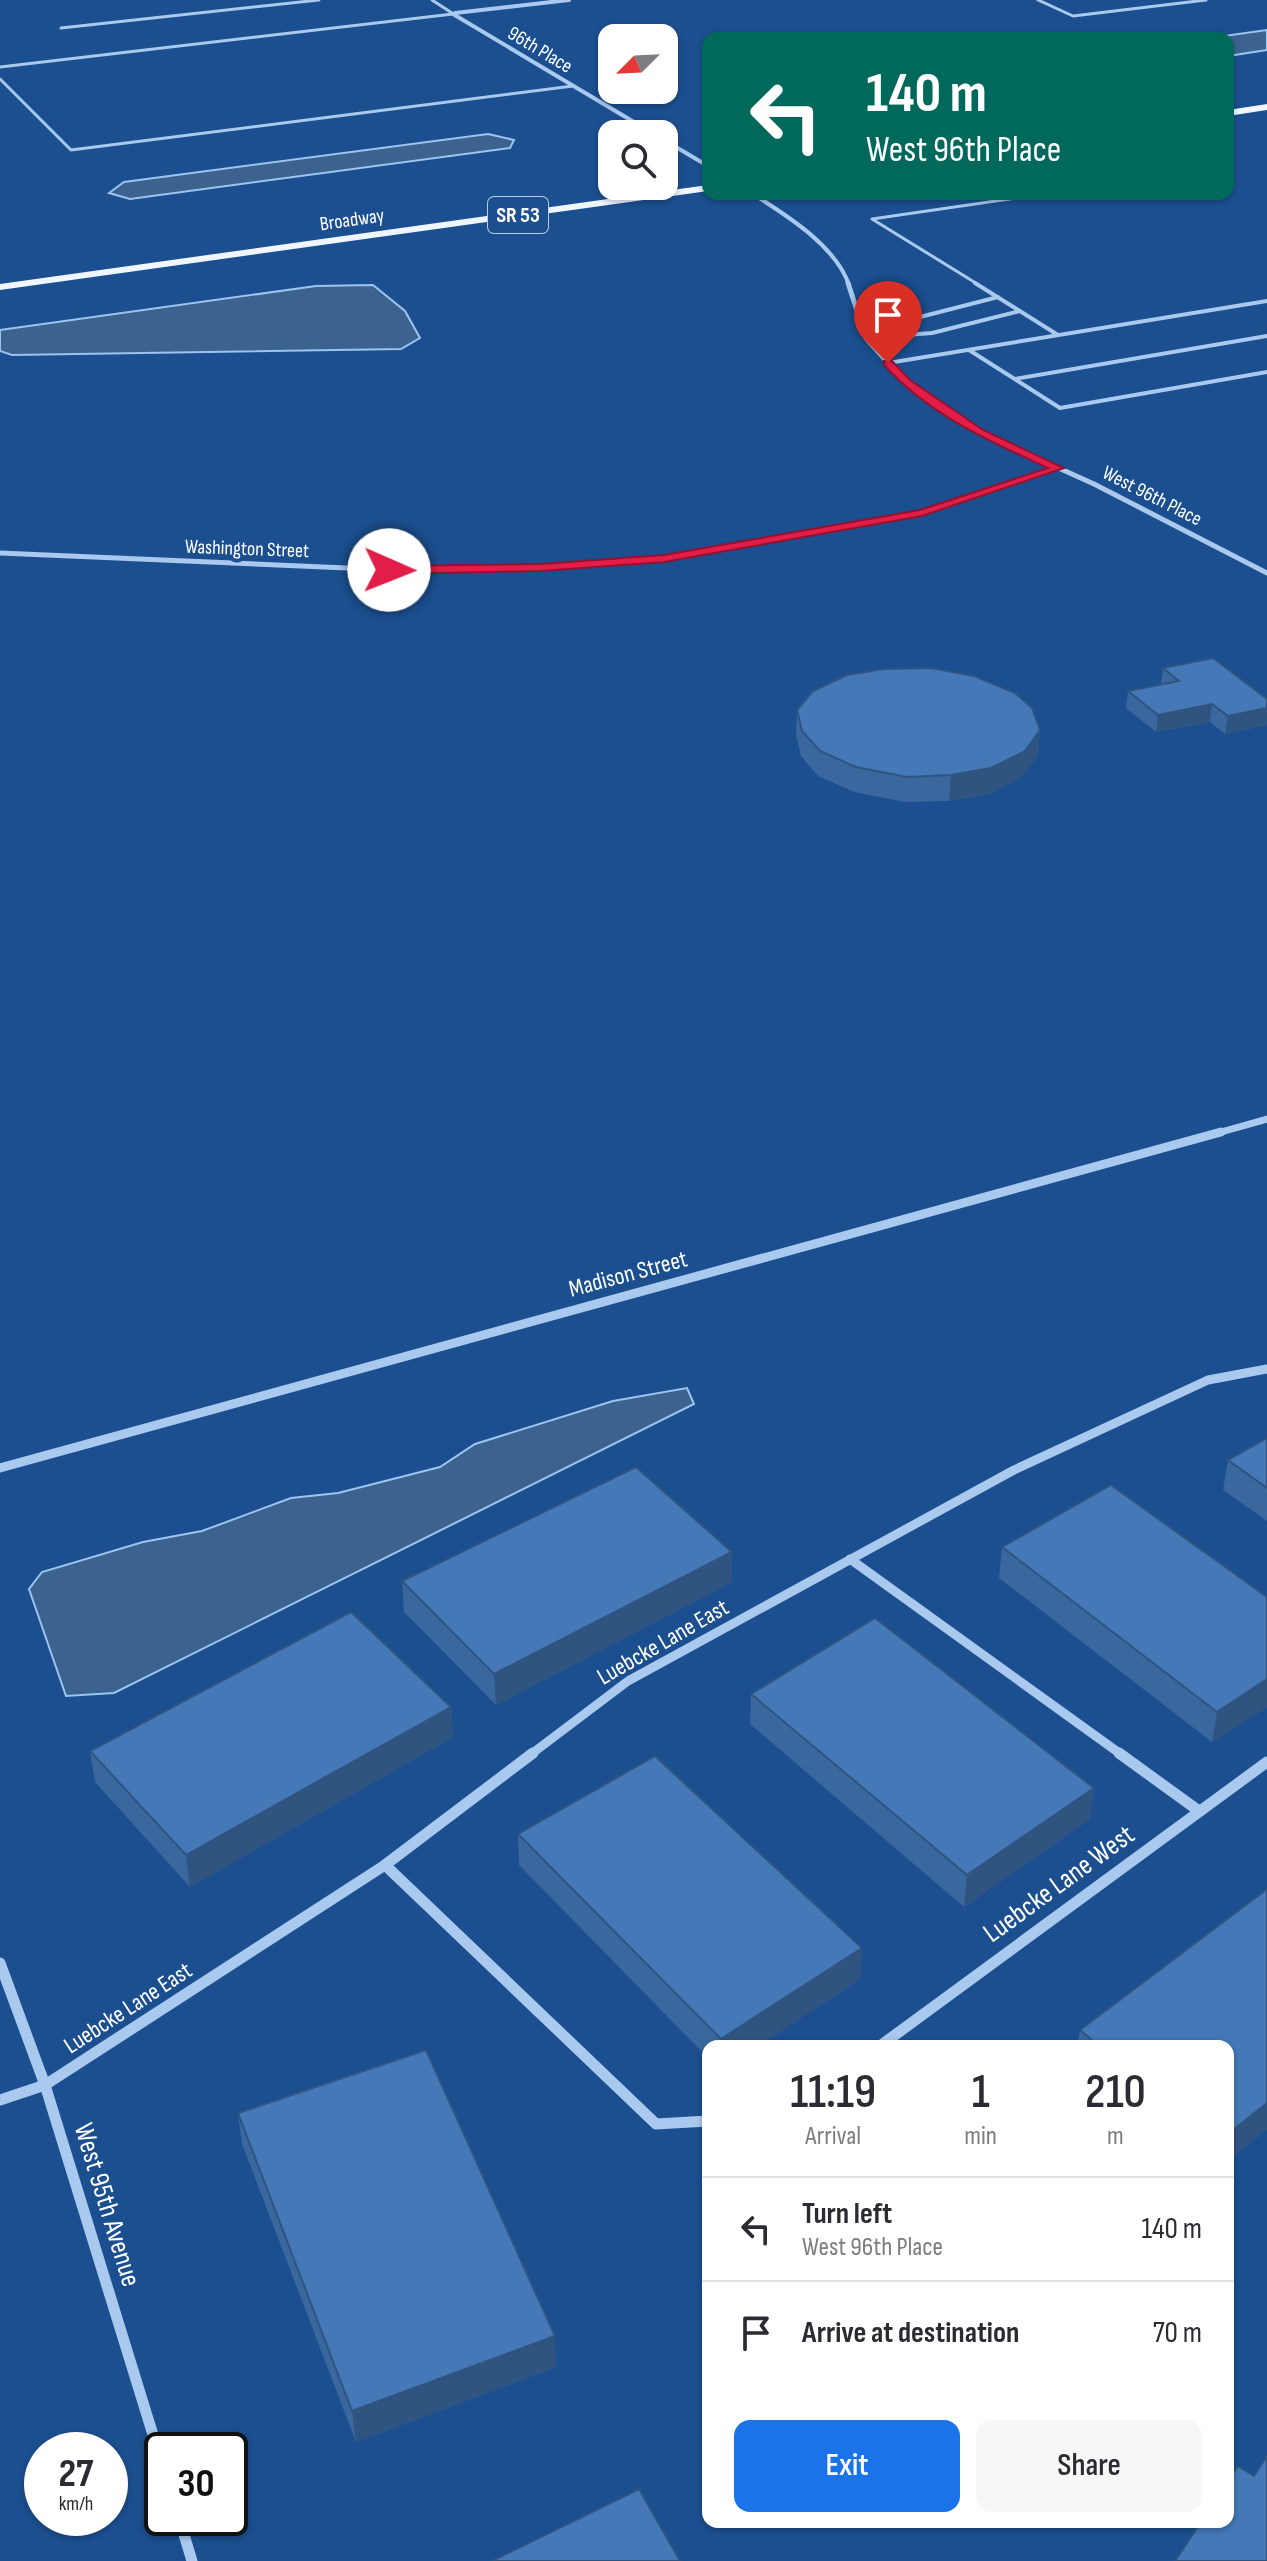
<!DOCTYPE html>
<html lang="en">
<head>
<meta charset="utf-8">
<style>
	body { margin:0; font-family:"Sofia Sans Condensed",sans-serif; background:#f7f7f7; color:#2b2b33; height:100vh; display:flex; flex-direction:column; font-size:30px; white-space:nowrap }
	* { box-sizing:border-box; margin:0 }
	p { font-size:26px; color:#7c7c81 }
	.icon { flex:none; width:44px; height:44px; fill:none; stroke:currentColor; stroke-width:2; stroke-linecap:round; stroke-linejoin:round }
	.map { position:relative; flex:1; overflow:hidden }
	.panel { position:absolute; left:702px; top:2040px; width:532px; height:488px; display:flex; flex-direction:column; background:#fff; border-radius:16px; box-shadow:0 2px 6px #0004 }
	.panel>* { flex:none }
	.guide { position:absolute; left:702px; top:32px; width:532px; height:168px; border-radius:16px; box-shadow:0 2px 6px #0004; background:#00695c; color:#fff; overflow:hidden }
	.needle { width:52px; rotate:246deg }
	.buttons { position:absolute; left:598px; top:24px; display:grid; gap:16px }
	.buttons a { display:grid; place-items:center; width:80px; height:80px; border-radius:16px; background:#fff; box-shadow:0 2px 6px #0004; font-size:40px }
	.speed { position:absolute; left:24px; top:2432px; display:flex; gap:16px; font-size:40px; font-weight:700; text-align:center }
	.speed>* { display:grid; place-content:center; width:104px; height:104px; border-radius:50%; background:#fff; box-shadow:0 2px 6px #0004; line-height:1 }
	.speed small { font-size:20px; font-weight:400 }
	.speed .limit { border:4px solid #111; border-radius:12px; background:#fff; color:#111 }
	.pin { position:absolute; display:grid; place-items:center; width:68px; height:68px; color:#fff; margin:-82px -34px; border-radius:50% 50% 50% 0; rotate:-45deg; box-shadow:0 0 8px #0007 }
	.pin .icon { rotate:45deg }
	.me { position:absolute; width:88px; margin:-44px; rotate:91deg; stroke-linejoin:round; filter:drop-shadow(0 0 6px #0008) }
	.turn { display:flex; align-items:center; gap:28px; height:168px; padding:0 32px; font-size:36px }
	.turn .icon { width:104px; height:104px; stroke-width:2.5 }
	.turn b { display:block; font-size:56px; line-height:68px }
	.eta { display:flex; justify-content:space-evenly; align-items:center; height:136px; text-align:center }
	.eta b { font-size:48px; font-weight:600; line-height:56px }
	.primary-button { display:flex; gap:16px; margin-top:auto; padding:16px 32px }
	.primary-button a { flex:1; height:92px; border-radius:16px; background:#1a73e8; color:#fff; font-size:32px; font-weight:600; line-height:92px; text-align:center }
	.primary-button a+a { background:#f7f7f7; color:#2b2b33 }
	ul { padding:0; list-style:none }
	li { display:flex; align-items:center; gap:24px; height:104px; padding:0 32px; border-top:2px solid #e1e1e2 }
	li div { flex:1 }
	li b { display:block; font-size:30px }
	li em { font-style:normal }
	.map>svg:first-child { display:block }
	.water { fill:#3c6290; stroke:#9cc4f0; stroke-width:2 }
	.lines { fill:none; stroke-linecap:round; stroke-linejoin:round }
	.service-far1 { stroke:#a9c9ee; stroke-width:3 }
	.service { stroke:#a9c9ee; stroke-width:4 }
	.minor-far4 { stroke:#a9c9ee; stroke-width:4 }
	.minor-far3 { stroke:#a9c9ee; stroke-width:5 }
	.minor-far2 { stroke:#a9c9ee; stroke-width:7 }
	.minor-far1 { stroke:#a9c9ee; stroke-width:9 }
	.minor { stroke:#a9c9ee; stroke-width:11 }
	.primary { fill:#f0f6ff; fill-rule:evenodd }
	.wall { fill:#3a679d }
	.shaded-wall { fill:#305480 }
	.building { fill:#4478b7; stroke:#305480; stroke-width:2 }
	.route { fill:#e11d48; stroke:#92132f; stroke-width:2 }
	.labels { text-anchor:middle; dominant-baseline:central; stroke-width:8; stroke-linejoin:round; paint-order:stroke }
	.far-street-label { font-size:20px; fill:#fff; stroke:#1b4f8f }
	.shield { fill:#1b4f8f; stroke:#bbcadd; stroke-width:2 }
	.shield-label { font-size:22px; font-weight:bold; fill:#fff }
	.street-label { font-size:24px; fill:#fff; stroke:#1b4f8f }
	.near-street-label { font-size:28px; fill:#fff; stroke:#1b4f8f }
</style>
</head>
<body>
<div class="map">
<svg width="1267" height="2561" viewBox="0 0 1267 2561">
	<rect width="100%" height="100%" fill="#1b4f8f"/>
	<!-- water -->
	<g class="water">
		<polygon points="1267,30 1267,50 1228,56 1228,38 1210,38"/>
		<polygon points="488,134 514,140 510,148 130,199 109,193 124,182"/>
		<polygon points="373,285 405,311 420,338 401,349 12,355 0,351 0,330 316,286"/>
		<polygon points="687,1388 694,1404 114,1693 66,1696 29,1589 42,1572 143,1542 202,1531 291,1498 338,1493 440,1467 475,1444 613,1401"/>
	</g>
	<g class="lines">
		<!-- service-far1 -->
		<g class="service-far1">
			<polyline points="432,0 452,13"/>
			<polyline points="1038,0 1073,16 1206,0"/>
			<polyline points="61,28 319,0"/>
			<polyline points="0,67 453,14"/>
			<polyline points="0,79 71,150 573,86"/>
			<polyline points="979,285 872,219 1044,194"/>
		</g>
		<!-- service -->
		<g class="service">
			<polyline points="975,283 1058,335"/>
			<polyline points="861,321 920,317 998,297"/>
			<polyline points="866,338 932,333 1020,311"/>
			<polyline points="969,350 1060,408 1267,372"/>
			<polyline points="888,363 1267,301"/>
			<polyline points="1015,379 1267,336"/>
		</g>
		<!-- minor-far4 -->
		<g class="minor-far4">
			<polyline points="455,13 569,0"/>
			<polyline points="453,14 654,134"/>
			<polyline points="664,140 708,166"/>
			<path d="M753,194c33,21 83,52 96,91"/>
		</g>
		<!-- minor-far3 -->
		<g class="minor-far3">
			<polyline points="848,283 866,338 906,383 979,432 1094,484 1267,573"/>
			<polyline points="0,553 416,571 541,568 664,558 922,513 1058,468"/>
		</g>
		<!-- minor-far2 -->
		<polyline class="minor-far2" points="1214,1134 1267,1119"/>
		<!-- minor-far1 -->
		<g class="minor-far1">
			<polyline points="0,1468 1221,1132"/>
			<polyline points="850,1559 1122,1755"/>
			<polyline points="530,1755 628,1681 1014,1470 1208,1380 1267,1369"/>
		</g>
		<!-- minor -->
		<g class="minor">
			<polyline points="1119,1753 1199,1811"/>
			<polyline points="385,1865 656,2124 708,2121"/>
			<polyline points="0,1963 45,2085 162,2464"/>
			<polyline points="880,2046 1267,1762"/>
			<polyline points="0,2100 45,2085 385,1865 533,1753"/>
			<polyline points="179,2518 192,2561"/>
		</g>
		<!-- primary -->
		<g class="primary">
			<polygon points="1267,104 1267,110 1228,116 1228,110"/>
			<polygon points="708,185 708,191 0,290 0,284"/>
		</g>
	</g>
	<!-- wall -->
	<g class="wall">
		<polygon points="1163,668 1267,699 1267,725 1225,734 1210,722 1156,732 1126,708 1128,691 1161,684"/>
		<polygon points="797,710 1040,730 1038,755 1023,776 989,794 949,801 905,802 854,792 818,776 801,756 796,735"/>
		<polygon points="1267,1438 1267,1521 1223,1490 1228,1460"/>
		<polygon points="1002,1547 1267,1597 1267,1707 1212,1742 999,1578"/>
		<polygon points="402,1581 732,1582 496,1705 404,1612"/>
		<polygon points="751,1694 1094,1788 1090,1819 964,1907 750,1724"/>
		<polygon points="451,1707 453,1737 190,1887 95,1782 90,1751"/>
		<polygon points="518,1834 862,1948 860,1979 758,2046 708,2046 708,2058 519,1865"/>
		<polygon points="1267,1889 1267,2129 1228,2161 1228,2046 1077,2046 1080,2030"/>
		<polygon points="238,2113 556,2367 356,2442 242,2144"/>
	</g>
	<!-- shaded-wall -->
	<g class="shaded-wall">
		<polygon points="1212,704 1210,722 1156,732 1158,715"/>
		<polygon points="1267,708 1267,725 1225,734 1228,716"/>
		<polygon points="1040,730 1038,755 1023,776 989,794 949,801 951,775"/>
		<polygon points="732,1552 732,1582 496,1705 494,1674"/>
		<polygon points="1267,1679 1267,1707 1212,1742 1217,1712"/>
		<polygon points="451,1707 453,1737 190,1887 186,1855"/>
		<polygon points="1094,1788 1090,1819 964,1907 967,1875"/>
		<polygon points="862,1948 860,1979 758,2046 721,2046 721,2039"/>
		<polygon points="1267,2103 1267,2129 1228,2161 1228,2134"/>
		<polygon points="555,2336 556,2367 356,2442 352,2411"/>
	</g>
	<!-- building -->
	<g class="building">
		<polygon points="1213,658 1267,699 1267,708 1228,716 1212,704 1158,715 1128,691 1179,681 1163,668"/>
		<polygon points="931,668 974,676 1015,693 1032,708 1040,730 1025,751 991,768 951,775 907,777 856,767 820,751 802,731 797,710 813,691 847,675 884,669"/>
		<polygon points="1267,1438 1267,1488 1228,1460"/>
		<polygon points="636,1467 732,1552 494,1674 402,1581"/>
		<polygon points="1111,1485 1267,1597 1267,1679 1217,1712 1002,1547"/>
		<polygon points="351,1612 451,1707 186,1855 90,1751"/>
		<polygon points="875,1618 1094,1788 967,1875 751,1694"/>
		<polygon points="655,1756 862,1948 721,2039 518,1834"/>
		<polygon points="1267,1889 1267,2103 1228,2134 1228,2046 1099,2046 1080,2030"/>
		<polygon points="426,2050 555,2336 352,2411 238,2113"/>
		<polygon points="1267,2456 1267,2561 1175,2561 1201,2522 1228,2522 1228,2481 1238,2466 1254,2476"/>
		<polygon points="639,2489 680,2561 492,2561"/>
	</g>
	<!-- route -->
	<path class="route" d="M884,361h8l18,19 73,50 81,38 -142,48 -258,46 -123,9 -152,3 -7,-4 7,-4 152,-2 123,-9 256,-45 128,-42c-59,-27 -120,-54 -164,-103z"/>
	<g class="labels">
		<!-- far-street labels -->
		<g class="far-street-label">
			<text transform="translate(540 50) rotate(31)">96th Place</text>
			<text transform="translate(352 220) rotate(-8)">Broadway</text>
			<text transform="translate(1152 496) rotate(27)">West 96th Place</text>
			<text transform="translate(247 549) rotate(2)">Washington Street</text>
		</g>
		<!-- shield labels -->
		<rect class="shield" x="488" y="197" width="60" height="36" rx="6"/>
		<g class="shield-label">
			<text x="518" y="215">SR 53</text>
		</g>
		<!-- street labels -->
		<g class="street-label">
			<text transform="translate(628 1274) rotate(-15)">Madison Street</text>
			<text transform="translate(663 1642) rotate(-30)">Luebcke Lane East</text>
			<text transform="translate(128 2008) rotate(-33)">Luebcke Lane East</text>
		</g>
		<!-- near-street labels -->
		<g class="near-street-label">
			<text transform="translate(1059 1884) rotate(-36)">Luebcke Lane West</text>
			<text transform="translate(107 2205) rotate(73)">West 95th Avenue</text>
		</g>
	</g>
</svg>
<div class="buttons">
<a><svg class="needle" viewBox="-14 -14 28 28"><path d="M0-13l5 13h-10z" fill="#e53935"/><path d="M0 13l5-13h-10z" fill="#7c7c81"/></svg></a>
<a><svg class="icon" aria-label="search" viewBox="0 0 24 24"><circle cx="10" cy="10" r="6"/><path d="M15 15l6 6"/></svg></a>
</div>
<div class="speed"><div>27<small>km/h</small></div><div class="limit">30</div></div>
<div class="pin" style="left:888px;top:363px;background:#d93025"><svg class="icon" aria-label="arrive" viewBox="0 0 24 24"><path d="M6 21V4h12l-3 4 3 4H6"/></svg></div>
<svg class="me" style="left:389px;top:570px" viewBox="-20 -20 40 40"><circle r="19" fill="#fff"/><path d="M0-13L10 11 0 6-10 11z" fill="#e11d48"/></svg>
<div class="guide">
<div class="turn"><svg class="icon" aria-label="left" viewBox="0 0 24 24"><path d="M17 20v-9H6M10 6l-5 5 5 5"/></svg><div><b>140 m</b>West 96th Place</div></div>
</div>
<section class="panel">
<div class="eta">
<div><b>11:19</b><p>Arrival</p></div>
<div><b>1</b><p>min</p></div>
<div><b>210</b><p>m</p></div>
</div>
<ul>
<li><svg class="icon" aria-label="left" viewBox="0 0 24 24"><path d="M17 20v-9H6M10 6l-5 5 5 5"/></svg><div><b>Turn left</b><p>West 96th Place</p></div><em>140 m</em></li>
<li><svg class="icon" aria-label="arrive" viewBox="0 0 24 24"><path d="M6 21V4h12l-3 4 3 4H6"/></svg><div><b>Arrive at destination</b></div><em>70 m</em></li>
</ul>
<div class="primary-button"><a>Exit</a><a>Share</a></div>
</section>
</div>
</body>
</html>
